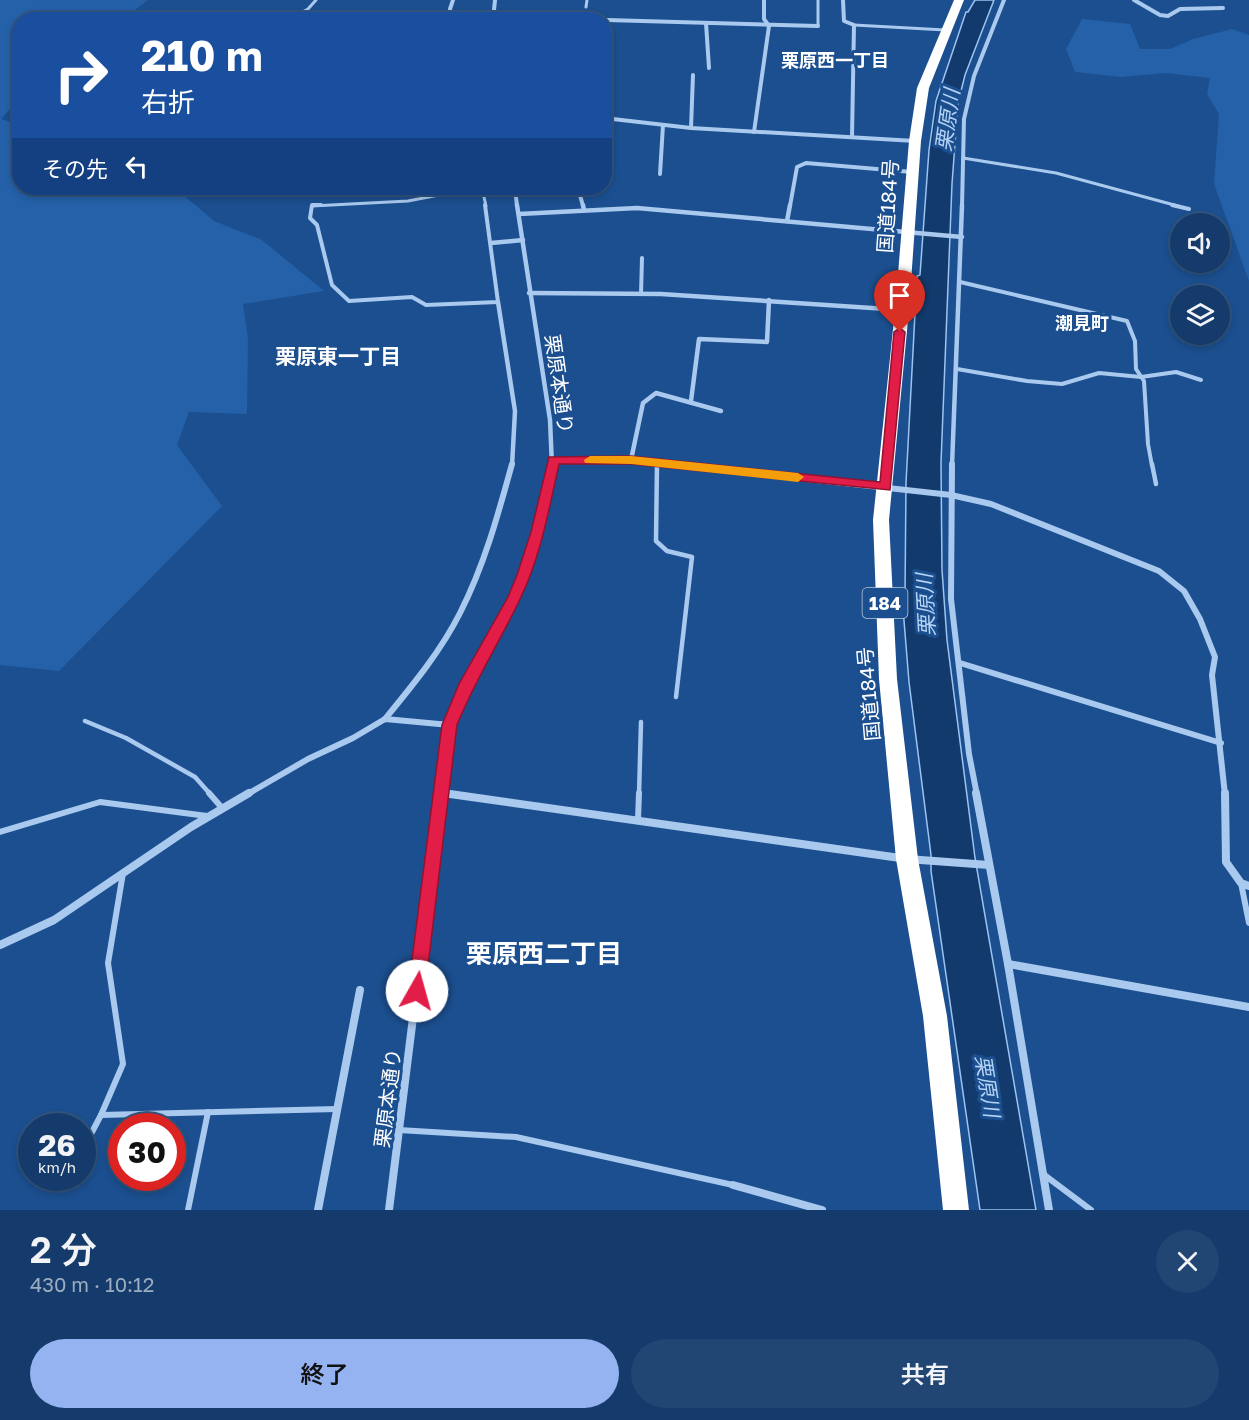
<!DOCTYPE html>
<html lang="ja">
<head>
<meta charset="utf-8">
<style>
	body { margin:0; font-family:"Golos Text","Noto Sans JP",sans-serif; background:#214673; color:#f1f3f6; height:100vh; display:flex; flex-direction:column; font-size:22px; white-space:nowrap }
	* { box-sizing:border-box; margin:0 }
	p { font-size:20px; color:#9dadc1 }
	.icon { flex:none; width:33px; height:33px; fill:none; stroke:currentColor; stroke-width:2; stroke-linecap:round; stroke-linejoin:round }
	.map { position:relative; height:1210px; overflow:hidden }
	.details { display:flex; flex-direction:column; background:#143b6b; flex:1 }
	.details>* { flex:none }
	.guide { position:absolute; left:12px; top:12px; width:600px; height:183px; border-radius:24px; box-shadow:0 3px 9px #0003,0 0 0 2px #33557e; background:#1a4fa0; color:#fff; overflow:hidden }
	.tools { position:absolute; left:1170px; top:213px; display:grid; gap:12px }
	.tools a { display:grid; place-items:center; width:60px; height:60px; border-radius:50%; background:#143b6b; box-shadow:0 3px 9px #0003,0 0 0 2px #33557e; font-size:30px }
	.speed { position:absolute; left:18px; top:1113px; display:flex; gap:12px; font-size:30px; font-weight:700; text-align:center }
	.speed>* { display:grid; place-content:center; width:78px; height:78px; border-radius:50%; background:#143b6b; box-shadow:0 3px 9px #0003,0 0 0 2px #33557e; line-height:1 }
	.speed small { font-size:15px; font-weight:400 }
	.speed .limit { border:9px solid #d22; background:#fff; color:#111 }
	.pin { position:absolute; display:grid; place-items:center; width:51px; height:51px; color:#fff; margin:-62px -26px; border-radius:50% 50% 50% 0; rotate:-45deg; box-shadow:0 0 6px #0007 }
	.pin .icon { rotate:45deg }
	.me { position:absolute; width:66px; margin:-33px; rotate:7deg; stroke-linejoin:round; filter:drop-shadow(0 0 4px #0008) }
	.turn { display:flex; align-items:center; gap:21px; height:126px; padding:0 30px; font-size:27px }
	.turn .icon { width:78px; height:78px; stroke-width:2.5 }
	.turn b { display:block; font-size:42px; line-height:51px }
	.then { display:flex; align-items:center; height:57px; padding:0 30px; background:#0003; gap:12px; font-size:22px }
	.round { display:grid; place-items:center; flex:none; width:63px; height:63px; border-radius:32px; background:#214673 }
	.headline { display:flex; align-items:center; justify-content:space-between; height:102px; padding:0 30px }
	h1 { font-size:36px; font-weight:600; line-height:45px }
	.button { display:flex; gap:12px; margin-top:auto; padding:12px 30px }
	.button a { flex:1; height:69px; border-radius:36px; background:#95b2f1; color:#111; font-size:24px; font-weight:600; line-height:69px; text-align:center }
	.button a+a { background:#214673; color:#f1f3f6 }
	.map>svg:first-child { display:block }
	.green { fill:#2461a8 }
	.water { fill:#123a6d; stroke:#9cc4f0; stroke-width:1.5 }
	.lines { fill:none; stroke-linecap:round; stroke-linejoin:round }
	.lane-far3 { stroke:#a9c9ee; stroke-width:3 }
	.lane-far2 { stroke:#a9c9ee; stroke-width:4 }
	.lane-far1 { stroke:#a9c9ee; stroke-width:4.5 }
	.lane { stroke:#a9c9ee; stroke-width:6 }
	.street-far3 { stroke:#a9c9ee; stroke-width:4 }
	.street-far2 { stroke:#a9c9ee; stroke-width:4.5 }
	.street-far1 { stroke:#a9c9ee; stroke-width:6 }
	.street { stroke:#a9c9ee; stroke-width:8 }
	.highway { fill:#fff; fill-rule:evenodd }
	.route { fill:#e11d48; stroke:#92132f; stroke-width:1.5 }
	.slow { fill:#f59e0b }
	.labels { text-anchor:middle; dominant-baseline:central; stroke-width:6; stroke-linejoin:round; paint-order:stroke }
	.far-neighbourhood-label { font-size:18px; font-weight:bold; fill:#fff; stroke:#1b4f8f }
	.shield { fill:#1b4f8f; stroke:#bbcadd; stroke-width:1.5 }
	.shield-label { font-size:18px; font-weight:bold; fill:#fff }
	.street-label { font-size:20px; fill:#fff; stroke:#1b4f8f }
	.water-label { font-size:21px; font-style:italic; fill:#b5d3f5; stroke:#1b4f8f }
	.neighbourhood-label { font-size:21px; font-weight:bold; fill:#fff; stroke:#1b4f8f }
	.near-neighbourhood-label { font-size:26px; font-weight:bold; fill:#fff; stroke:#1b4f8f }
</style>
</head>
<body>
<div class="map">
<svg width="1249" height="1210" viewBox="0 0 1249 1210">
	<rect width="100%" height="100%" fill="#1b4f8f"/>
	<!-- green -->
	<g class="green">
		<polygon points="0,0 148,0 123,19 20,20 19,99 1,119 19,125 20,188 175,188 214,221 262,240 324,291 243,304 248,339 247,414 189,412 177,445 222,506 59,671 0,665"/>
		<polygon points="1082,19 1130,24 1140,49 1170,49 1193,39 1232,29 1249,35 1249,281 1214,184 1219,114 1207,94 1210,78 1166,73 1120,77 1075,72 1066,49"/>
	</g>
	<!-- water -->
	<polygon class="water" points="975,0 994,0 965,75 958,103 952,184 941,463 942,570 947,640 975,858 1036,1210 980,1210 931,871 931,855 909,682 902,596 905,596 906,483 917,276 920,275 929,150 936,101 966,12 968,12"/>
	<g class="lines">
		<!-- lane-far3 -->
		<g class="lane-far3">
			<polyline points="818,0 818,26"/>
			<polyline points="586,7 587,0"/>
			<polyline points="288,20 308,9 316,0"/>
			<polyline points="854,25 945,30"/>
			<polyline points="604,44 607,20"/>
			<polyline points="963,158 1056,173 1178,206"/>
			<polyline points="482,188 486,206"/>
			<polyline points="312,206 408,201 475,188"/>
		</g>
		<!-- lane-far2 -->
		<g class="lane-far2">
			<polyline points="321,205 312,205 310,218 317,225 332,285 349,301 412,297 426,305 498,302 485,205"/>
			<polyline points="1172,205 1189,209"/>
			<polyline points="960,282 1127,321 1135,341 1136,369 1144,381 1148,444 1152,466"/>
			<polyline points="641,294 642,258"/>
			<polyline points="957,369 1027,381 1062,384 1099,373 1141,377 1176,372 1201,380"/>
			<polyline points="657,466 657,463"/>
		</g>
		<!-- lane-far1 -->
		<g class="lane-far1">
			<polyline points="657,464 656,541 667,551 692,557 676,697"/>
			<polyline points="1152,464 1156,484"/>
			<polyline points="85,721 126,738 195,777 211,795"/>
			<polyline points="639,795 641,722"/>
		</g>
		<!-- lane -->
		<g class="lane">
			<polyline points="209,793 223,809"/>
			<polyline points="638,820 639,793"/>
			<polyline points="0,832 100,802 207,816"/>
			<polyline points="1241,883 1249,923"/>
			<polyline points="101,1115 123,1064 108,963 123,873"/>
			<polyline points="399,1130 516,1137 733,1185"/>
			<polyline points="82,1151 101,1115 337,1109"/>
			<polyline points="1043,1174 1091,1210"/>
			<polyline points="64,1186 69,1178"/>
			<polyline points="188,1210 208,1112"/>
		</g>
		<!-- street-far3 -->
		<g class="street-far3">
			<polyline points="843,0 844,21 854,25 852,137"/>
			<polyline points="1134,0 1160,15 1168,16 1180,9 1223,8"/>
			<polyline points="451,20 450,9 453,0"/>
			<polyline points="493,20 495,0"/>
			<polyline points="607,20 818,26"/>
			<polyline points="706,23 709,68"/>
			<polyline points="604,118 691,128 915,141"/>
			<polyline points="691,128 693,75"/>
			<polyline points="754,132 769,26 764,19 764,0"/>
			<polyline points="660,174 663,125"/>
			<polyline points="515,188 517,206"/>
			<polyline points="578,188 583,206"/>
			<polyline points="790,206 797,167 806,163 912,172"/>
			<polyline points="962,206 964,119 974,76 1004,0"/>
		</g>
		<!-- street-far2 -->
		<g class="street-far2">
			<polyline points="517,205 550,420 552,466"/>
			<polyline points="583,205 584,210"/>
			<polyline points="519,214 637,208 962,237"/>
			<polyline points="787,221 790,205"/>
			<polyline points="491,243 523,240"/>
			<polyline points="529,293 661,294 902,310"/>
			<polyline points="498,302 515,411 512,466"/>
			<polyline points="691,401 699,339 767,342 769,300"/>
			<polyline points="553,460 631,460 686,466"/>
			<polyline points="631,460 643,403 656,393 721,411"/>
			<polyline points="952,466 962,205"/>
		</g>
		<!-- street-far1 -->
		<g class="street-far1">
			<polyline points="672,464 951,495 991,504 1159,571 1184,591 1200,619 1215,657 1212,675 1225,795"/>
			<polyline points="952,464 951,599 969,754 977,795"/>
			<polyline points="960,663 1221,743"/>
			<path d="M385,719c27,-33 56,-68 75,-106 24,-47 38,-98 52,-149"/>
			<polyline points="441,793 454,795"/>
			<polyline points="246,795 308,759 353,738 385,719 450,725"/>
			<polyline points="441,795 450,725 466,684 515,597 537,533 552,464"/>
		</g>
		<!-- street -->
		<g class="street">
			<polyline points="443,793 907,859 989,865"/>
			<polyline points="976,793 1008,964 1049,1210"/>
			<polyline points="1225,793 1226,862 1241,883 1249,886"/>
			<polyline points="0,945 54,920 191,827 249,793"/>
			<polyline points="1008,964 1249,1007"/>
			<polyline points="733,1185 822,1210"/>
			<polyline points="318,1210 360,990"/>
			<polyline points="389,1210 441,793"/>
		</g>
		<!-- highway -->
		<polygon class="highway" points="954,0 964,0 929,88 921,141 909,310 889,520 897,679 918,859 947,1016 969,1210 943,1210 923,1016 896,859 879,679 873,520 895,310 909,141 917,88"/>
	</g>
	<!-- route -->
	<path class="route" d="M900,328l5,4 -15,158 -259,-26h-72c-10,45 -18,91 -38,133 -20,43 -46,83 -64,128l-32,266 -2,6 -6,2 -7,-2 -2,-6 34,-266 17,-41 49,-87 9,-22 14,-43 18,-75 82,-1 249,26 14,-150z"/>
	<!-- slow -->
	<polygon class="slow" points="590,456 631,456 798,473 804,477 798,482 631,464 585,463 584,460"/>
	<g class="labels">
		<!-- far-neighbourhood labels -->
		<g class="far-neighbourhood-label">
			<text x="835" y="60">栗原西一丁目</text>
			<text x="1082" y="323">潮見町</text>
		</g>
		<!-- shield labels -->
		<rect class="shield" x="862.5" y="588" width="45" height="30" rx="4.5"/>
		<g class="shield-label">
			<text x="885" y="603">184</text>
		</g>
		<!-- street labels -->
		<g class="street-label">
			<text transform="translate(887 206) rotate(-86)">国道184号</text>
			<text transform="translate(560 384) rotate(82)">栗原本通り</text>
			<text transform="translate(868 694) rotate(-95)">国道184号</text>
			<text transform="translate(387 1098) rotate(-83)">栗原本通り</text>
		</g>
		<!-- water labels -->
		<g class="water-label">
			<text transform="translate(947 120) rotate(-82)">栗原川</text>
			<text transform="translate(925 605) rotate(-93)">栗原川</text>
			<text transform="translate(988 1086) rotate(81)">栗原川</text>
		</g>
		<!-- neighbourhood labels -->
		<g class="neighbourhood-label">
			<text x="338" y="356">栗原東一丁目</text>
		</g>
		<!-- near-neighbourhood labels -->
		<g class="near-neighbourhood-label">
			<text x="544" y="953">栗原西二丁目</text>
		</g>
	</g>
</svg>
<div class="tools">
<a><svg class="icon" aria-label="sound" viewBox="0 0 24 24"><path d="M4 9h4l5-4v14l-5-4H4zM17 9q2 3 0 6"/></svg></a>
<a><svg class="icon" aria-label="layers" viewBox="0 0 24 24"><path d="M12 4l9 5-9 5-9-5zM3 14l9 5 9-5"/></svg></a>
</div>
<div class="speed"><div>26<small>km/h</small></div><div class="limit">30</div></div>
<div class="pin" style="left:900px;top:332px;background:#d93025"><svg class="icon" aria-label="arrive" viewBox="0 0 24 24"><path d="M6 21V4h12l-3 4 3 4H6"/></svg></div>
<svg class="me" style="left:417px;top:991px" viewBox="-20 -20 40 40"><circle r="19" fill="#fff"/><path d="M0-13L10 11 0 6-10 11z" fill="#e11d48"/></svg>
<div class="guide">
<div class="turn"><svg class="icon" aria-label="right" viewBox="0 0 24 24"><path d="M7 20v-9h11M14 6l5 5-5 5"/></svg><div><b>210 m</b>右折</div></div>
<div class="then">その先<svg class="icon" aria-label="left" viewBox="0 0 24 24"><path d="M17 20v-9H6M10 6l-5 5 5 5"/></svg></div>
</div>
</div>
<section class="details">
<div class="headline"><div><h1>2 分</h1><p>430 m · 10:12</p></div><a class="round"><svg class="icon" aria-label="close" viewBox="0 0 24 24"><path d="M6 6l12 12M18 6L6 18"/></svg></a></div>
<div class="button"><a>終了</a><a>共有</a></div>
</section>
</body>
</html>
